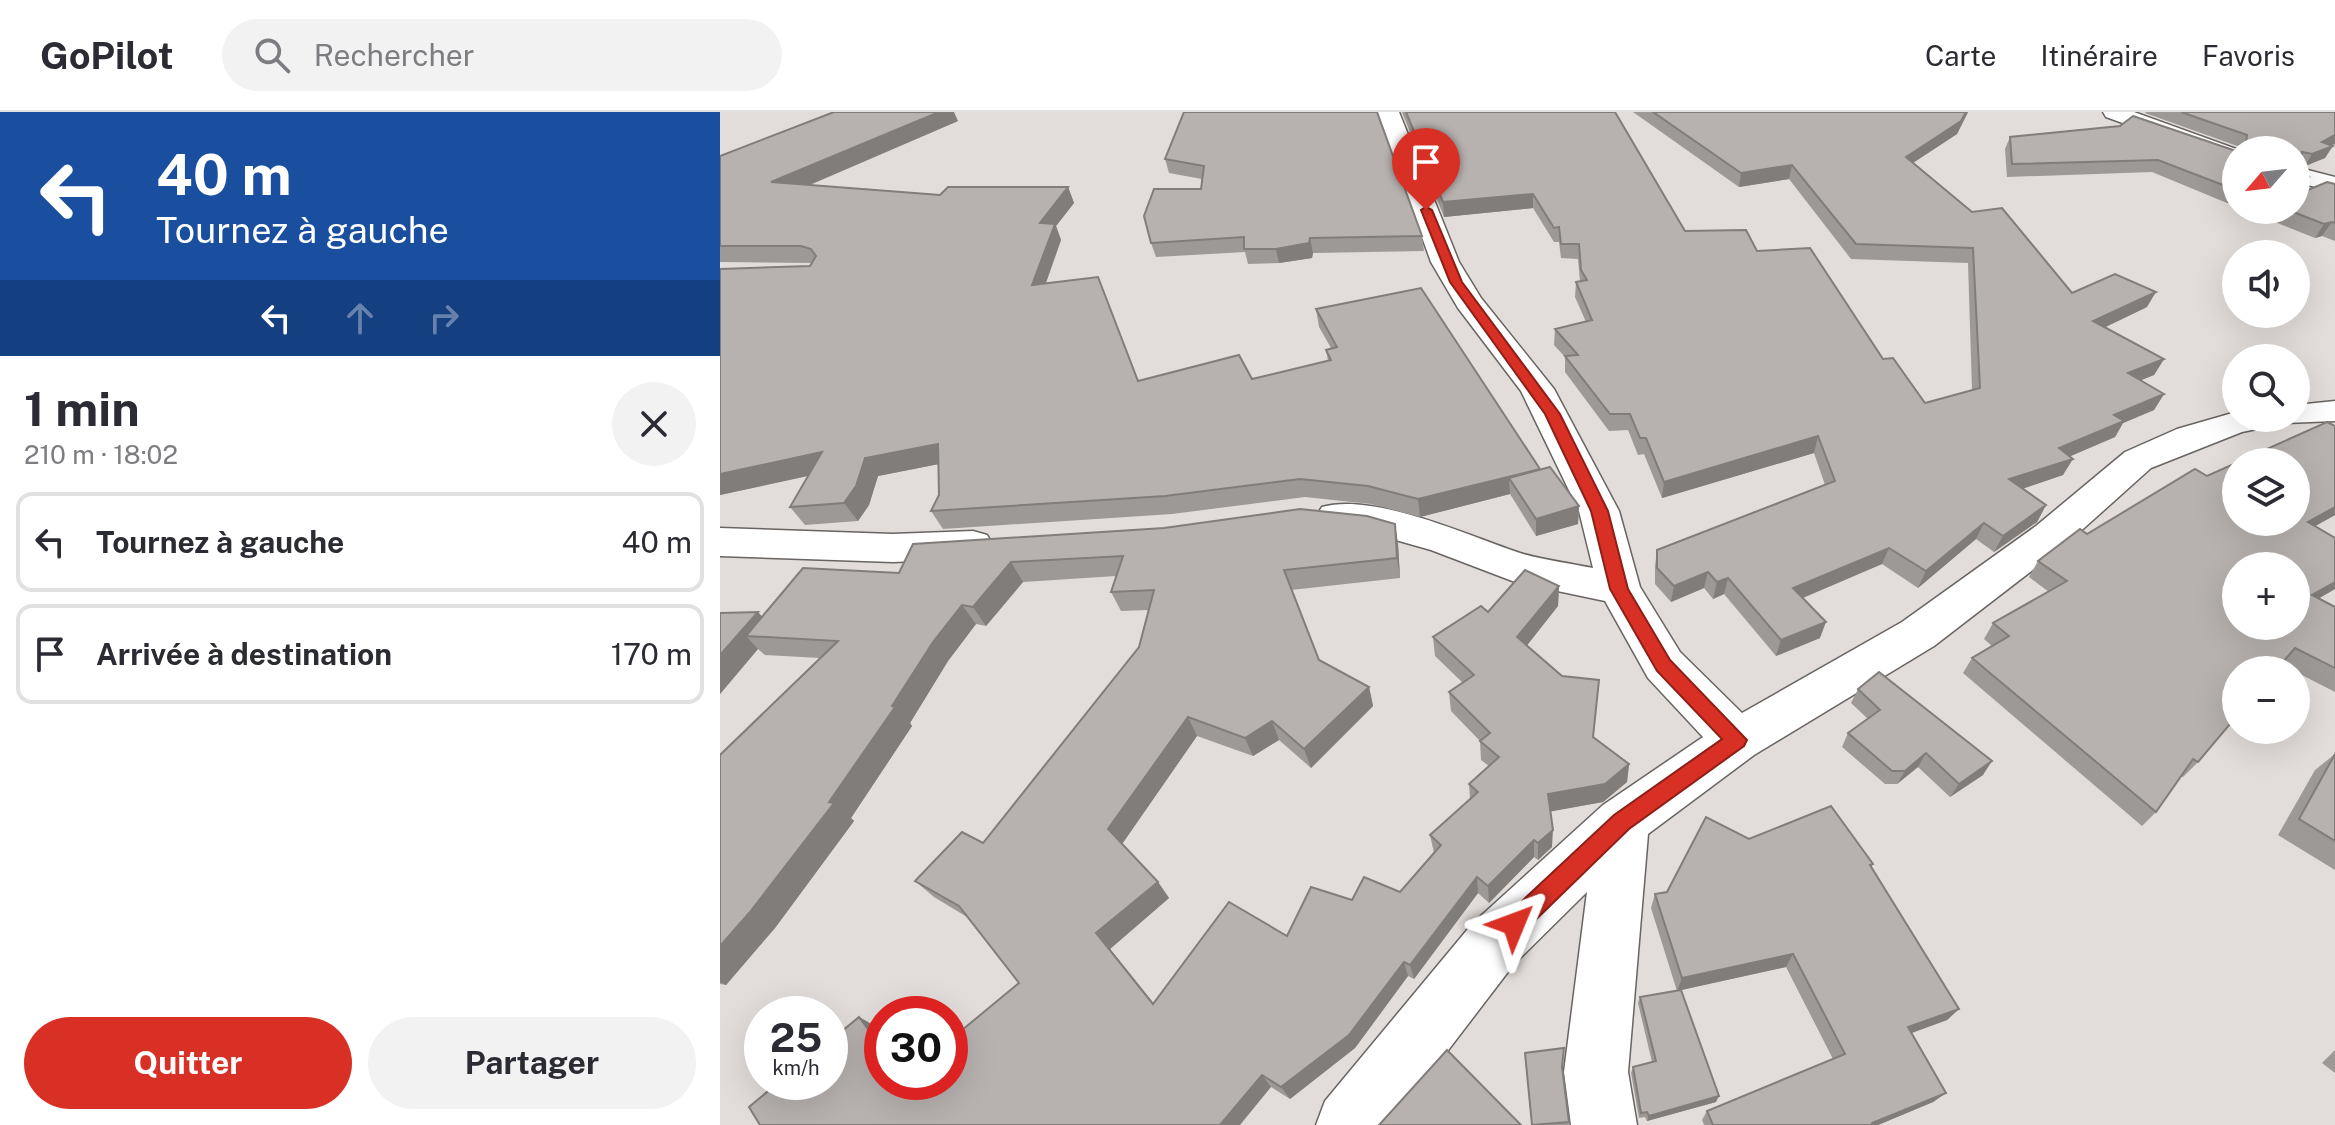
<!DOCTYPE html>
<html lang="fr">
<head>
<meta charset="utf-8">
<style>
	body { margin:0; font-family:"Public Sans",sans-serif; background:#f2f2f3; color:#2b2b33; height:100vh; display:flex; flex-direction:column; font-size:30px; white-space:nowrap }
	* { box-sizing:border-box; margin:0 }
	p { font-size:26px; color:#7c7c81 }
	.icon { flex:none; width:44px; height:44px; fill:none; stroke:currentColor; stroke-width:2; stroke-linecap:round; stroke-linejoin:round }
	.map { position:relative; flex:1; overflow:hidden }
	.side { display:flex; flex-direction:column; background:#fff; width:720px }
	.side>* { flex:none }
	.hud { background:#1a4fa0; color:#fff; overflow:hidden }
	.needle { width:52px; rotate:242deg }
	.tools { position:absolute; left:1502px; top:24px; display:grid; gap:16px }
	.tools a { display:grid; place-items:center; width:88px; height:88px; border-radius:50%; background:#fff; box-shadow:0 8px 32px #0002; font-size:40px }
	.speed { position:absolute; left:24px; top:884px; display:flex; gap:16px; font-size:40px; font-weight:700; text-align:center }
	.speed>* { display:grid; place-content:center; width:104px; height:104px; border-radius:50%; background:#fff; box-shadow:0 8px 32px #0002; line-height:1 }
	.speed small { font-size:20px; font-weight:400 }
	.speed .limit { border:12px solid #d22; background:#fff; color:#111 }
	.pin { position:absolute; display:grid; place-items:center; width:68px; height:68px; color:#fff; margin:-82px -34px; border-radius:50% 50% 50% 0; rotate:-45deg; box-shadow:0 0 8px #0007 }
	.pin .icon { rotate:45deg }
	.me { position:absolute; width:88px; margin:-44px; rotate:46deg; stroke-linejoin:round; filter:drop-shadow(0 0 6px #0008) }
	.turn { display:flex; align-items:center; gap:28px; height:168px; padding:0 24px; font-size:36px }
	.turn .icon { width:104px; height:104px; stroke-width:2.5 }
	.turn b { display:block; font-size:56px; line-height:68px }
	.lanes { display:flex; align-items:center; height:76px; padding:0 24px; background:#0003; justify-content:center; gap:40px; direction:ltr }
	.lanes .off { opacity:.35 }
	.round { display:grid; place-items:center; flex:none; width:84px; height:84px; border-radius:42px; background:#f2f2f3 }
	.headline { display:flex; align-items:center; justify-content:space-between; height:136px; padding:0 24px }
	h1 { font-size:48px; font-weight:700; line-height:60px }
	.action { display:flex; gap:16px; margin-top:auto; padding:16px 24px }
	.action a { flex:1; height:92px; border-radius:48px; background:#d93025; color:#fff; font-size:32px; font-weight:700; line-height:92px; text-align:center }
	.action a+a { background:#f2f2f3; color:#2b2b33 }
	ul { padding:0; list-style:none }
	li { display:flex; align-items:center; gap:24px; height:100px; margin:0 16px 12px; padding:0 8px; border:4px solid #e1e1e2; border-radius:16px }
	li div { flex:1 }
	li b { display:block; font-size:30px }
	li em { font-style:normal }
	header { display:flex; align-items:center; gap:48px; box-sizing:border-box; height:112px; padding:0 40px; background:#fff; border-bottom:2px solid #e1e1e2 }
	header strong { font-size:38px }
	nav { display:flex; gap:44px; margin-inline-start:auto; font-size:28px }
	.search { width:560px; height:72px; background:#f2f2f3; display:flex; align-items:center; gap:20px; box-sizing:border-box; padding:0 28px; border-radius:44px; color:#7c7c81; font-size:30px }
	main { display:flex; flex:1; min-height:0 }
	.map>svg:first-child { display:block }
	.lines { fill:none; stroke-linecap:round; stroke-linejoin:round }
	.minor-casing { stroke:#686461; stroke-width:3 }
	.minor { fill:#fff; fill-rule:evenodd }
	.wall { fill:#9d9996 }
	.shaded-wall { fill:#807d7a }
	.building { fill:#b7b2af; stroke:#807d7a; stroke-width:2; fill-rule:evenodd }
	.route { fill:#d93025; stroke:#8d1f18; stroke-width:2 }
</style>
</head>
<body>
<header>
<strong>GoPilot</strong>
<div class="search"><svg class="icon" aria-label="search" viewBox="0 0 24 24"><circle cx="10" cy="10" r="6"/><path d="M15 15l6 6"/></svg>Rechercher</div>
<nav><a>Carte</a><a>Itinéraire</a><a>Favoris</a></nav>
</header>
<main>
<section class="side">
<div class="hud">
<div class="turn"><svg class="icon" aria-label="left" viewBox="0 0 24 24"><path d="M17 20v-9H6M10 6l-5 5 5 5"/></svg><div><b>40 m</b>Tournez à gauche</div></div>
<div class="lanes"><svg class="icon" aria-label="left" viewBox="0 0 24 24"><path d="M17 20v-9H6M10 6l-5 5 5 5"/></svg><svg class="icon off" aria-label="ahead" viewBox="0 0 24 24"><path d="M12 20V5M6 11l6-6 6 6"/></svg><svg class="icon off" aria-label="right" viewBox="0 0 24 24"><path d="M7 20v-9h11M14 6l5 5-5 5"/></svg></div>
</div>
<div class="headline"><div><h1>1 min</h1><p>210 m · 18:02</p></div><a class="round"><svg class="icon" aria-label="close" viewBox="0 0 24 24"><path d="M6 6l12 12M18 6L6 18"/></svg></a></div>
<ul>
<li><svg class="icon" aria-label="left" viewBox="0 0 24 24"><path d="M17 20v-9H6M10 6l-5 5 5 5"/></svg><div><b>Tournez à gauche</b></div><em>40 m</em></li>
<li><svg class="icon" aria-label="arrive" viewBox="0 0 24 24"><path d="M6 21V4h12l-3 4 3 4H6"/></svg><div><b>Arrivée à destination</b></div><em>170 m</em></li>
</ul>
<div class="action"><a>Quitter</a><a>Partager</a></div>
</section>
<div class="map">
<svg width="1615" height="1013" viewBox="0 0 1615 1013">
	<rect width="100%" height="100%" fill="#e2ddda"/>
	<g class="lines">
		<defs>
			<g id="minor">
				<path d="M657,0h22l60,150 22,36 73,91 65,122 21,76 40,65 62,61 160,-91 134,-96 89,-74 52,-23 59,-17v6h60v-13l39,-4v20l-49,2 -44,9 -91,36 -87,78 -130,100 -180,109 -106,79 -20,238 9,53h-66l-7,-53 23,-180 -73,72 -123,161h-75l9,-24 147,-177 131,-119 100,-68 -55,-59 -43,-77 -90,-19 -84,-32 -60,-17 -49,-8 -6,-9 6,-9c52,-15 147,29 198,46 23,7 49,10 73,15l-14,-57 -58,-120 -63,-83 -27,-46z"/>
				<polygon points="1383,0 1414,0 1519,38 1516,52 1386,5"/>
				<polygon points="1576,55 1615,65 1615,80 1576,70"/>
				<polygon points="0,416 173,422 253,419 267,423 273,433 267,443 253,447 173,450 0,444"/>
			</g>
		</defs>
		<!-- minor casing -->
		<use href="#minor" class="minor-casing"/>
		<!-- minor -->
		<use href="#minor" class="minor"/>
	</g>
	<!-- wall -->
	<g class="wall">
		<polygon points="464,0 702,124 704,139 593,141 592,146 559,151 528,152 525,140 436,145 431,131 481,77 482,67 449,61 445,47"/>
		<polygon points="682,0 895,0 965,119 1037,139 1163,247 1205,291 1252,278 1248,151 1131,147 1069,67 1019,75 913,0 1248,0 1237,22 1193,51 1352,181 1427,195 1385,215 1444,247 1434,263 1421,268 1444,282 1434,298 1403,311 1395,325 1350,344 1343,363 1302,377 1326,393 1317,410 1274,440 1256,427 1198,476 1162,452 1083,486 1100,526 1056,544 1004,482 993,487 984,476 951,490 935,472 935,454 937,438 1105,373 1094,341 942,386 924,342 918,343 908,318 889,319 845,260 845,245 834,233 835,217 866,210 855,185 856,170 860,169 858,147 841,146 839,130 834,130 813,96 724,105"/>
		<polygon points="1426,0 1615,0 1611,33 1605,46 1585,54 1576,54 1576,38 1520,38 1520,35 1425,1"/>
		<polygon points="238,9 90,73 220,83 348,75 354,91 336,114 341,128 326,171 418,269 532,267 608,249 606,238 611,236 599,215 596,197 820,357 859,394 858,412 816,424 790,382 700,405 651,392 585,385 452,402 223,417 211,399 219,383 219,352 158,364 149,393 138,409 85,413 70,395 88,364 0,383 0,157 90,154 92,151 0,150 0,44"/>
		<polygon points="1290,25 1516,39 1516,89 1507,91 1432,60 1287,65 1285,37"/>
		<polygon points="1615,72 1615,129 1602,124 1595,126 1545,106 1551,98 1576,98"/>
		<polygon points="1615,314 1615,403 1595,414 1615,426 1615,477 1599,486 1615,495 1615,580 1576,560 1576,558 1571,558 1561,553 1478,650 1463,665 1461,664 1436,700 1422,714 1243,561 1252,546 1272,534 1264,527 1273,511 1329,480 1309,465 1318,449 1367,422 1487,364"/>
		<polygon points="675,412 678,432 680,466 571,478 599,548 649,575 653,594 591,656 559,628 533,644 477,624 402,732 438,770 449,786 390,837 433,891 567,824 632,788 680,780 714,741 710,723 750,687 749,672 769,654 761,648 760,629 731,599 729,580 743,571 715,544 713,525 768,500 839,474 838,494 807,533 873,625 909,652 907,670 883,690 831,699 832,735 818,748 814,745 769,791 758,781 694,867 688,864 635,936 570,987 551,975 40,1013 139,905 162,918 162,970 230,970 299,871 247,805 214,785 195,769 263,731 419,535 429,498 401,499 391,480 396,464 303,470 266,514 256,512 228,549 190,611 192,614 131,706 134,709 55,816 6,873 0,872 0,643 100,546 45,543 38,537 0,582 0,501 42,505 179,461"/>
		<polygon points="1138,577 1263,663 1230,685 1198,655 1177,672 1165,672 1122,635 1128,621 1148,607 1131,591"/>
		<polygon points="1615,642 1615,758 1558,723 1595,658"/>
		<polygon points="1029,727 1153,752 1151,755 1239,897 1227,908 1192,921 1226,981 1213,990 1158,1013 984,1013 982,1008 987,999 1113,947 1066,855 961,878 996,990 927,1009 925,1005 919,1006 911,961 913,955 932,950 918,891 920,885 957,879 931,796 935,782 947,780"/>
		<polygon points="1615,938 1615,961 1602,951"/>
		<polygon points="842,955 849,1013 811,1013"/>
	</g>
	<!-- shaded-wall -->
	<g class="shaded-wall">
		<polygon points="219,0 234,0 238,9 61,85 51,70"/>
		<polygon points="1246,0 1248,0 1237,22 1182,58 1186,45"/>
		<polygon points="1615,23 1615,32 1604,37 1613,34 1605,46 1585,54 1592,42 1602,30"/>
		<polygon points="1072,53 1069,67 1019,75 1021,61"/>
		<polygon points="1590,65 1582,78 1576,79 1576,67"/>
		<polygon points="348,75 354,91 336,114 341,128 319,190 312,173 320,111"/>
		<polygon points="1515,78 1516,78 1516,89 1507,91"/>
		<polygon points="813,82 813,96 724,105 723,90"/>
		<polygon points="1612,110 1602,124 1595,126 1604,112"/>
		<polygon points="590,126 593,141 592,146 559,151 556,137"/>
		<polygon points="1436,180 1427,195 1365,225 1373,209"/>
		<polygon points="1444,247 1434,263 1399,277 1408,261"/>
		<polygon points="1444,282 1434,298 1403,311 1395,325 1330,353 1339,336 1394,303"/>
		<polygon points="1098,324 1094,341 942,386 944,370"/>
		<polygon points="218,332 229,350 158,364 149,393 138,409 124,391 145,346"/>
		<polygon points="102,340 115,358 0,383 0,362"/>
		<polygon points="1353,347 1343,363 1281,384 1289,367"/>
		<polygon points="820,357 819,375 789,366 790,382 700,405 698,387"/>
		<polygon points="1326,393 1317,410 1274,440 1283,424"/>
		<polygon points="859,394 858,412 816,424 816,407"/>
		<polygon points="1615,395 1615,403 1574,426 1588,410"/>
		<polygon points="1264,411 1256,427 1198,476 1206,459"/>
		<polygon points="675,412 678,432 680,466 677,446"/>
		<polygon points="1169,436 1162,452 1068,492 1073,476"/>
		<polygon points="291,450 303,470 266,514 253,495"/>
		<polygon points="988,460 984,476 951,490 954,474"/>
		<polygon points="1008,466 1004,482 993,487 997,470"/>
		<polygon points="1615,470 1615,477 1577,499 1592,483"/>
		<polygon points="839,474 838,494 798,545 797,525"/>
		<polygon points="242,493 256,512 228,549 190,611 192,614 131,706 134,709 55,816 6,873 0,870 0,834 109,690 213,530"/>
		<polygon points="38,500 54,517 26,524 38,537 0,582 0,543"/>
		<polygon points="1106,510 1100,526 1056,544 1061,528"/>
		<polygon points="649,575 653,594 591,656 584,637"/>
		<polygon points="468,605 477,624 400,735 388,717"/>
		<polygon points="552,609 559,628 533,644 525,626"/>
		<polygon points="1206,641 1198,655 1177,672 1185,659"/>
		<polygon points="1272,649 1263,663 1230,685 1239,672"/>
		<polygon points="909,652 907,670 883,690 828,700 828,682"/>
		<polygon points="833,718 832,735 818,748 818,731"/>
		<polygon points="814,728 814,745 769,791 768,774"/>
		<polygon points="757,765 758,781 694,867 690,853"/>
		<polygon points="438,770 449,786 390,837 445,906 376,821"/>
		<polygon points="1073,842 1066,855 957,879 962,866"/>
		<polygon points="684,850 688,864 635,936 570,987 561,975"/>
		<polygon points="1239,897 1227,908 1177,926 1188,915"/>
		<polygon points="139,905 162,918 162,936"/>
		<polygon points="542,963 551,975 520,1013 500,1013"/>
		<polygon points="1226,981 1213,990 1158,1013 1149,1013 1152,1011"/>
		<polygon points="999,984 996,990 927,1009 929,1004"/>
	</g>
	<!-- building -->
	<g class="building">
		<polygon points="114,0 219,0 51,70 220,83 228,75 348,75 320,111 335,112 312,173 378,165 418,269 519,243 532,267 611,248 606,238 617,235 596,197 701,176 820,357 698,387 648,374 580,367 445,384 211,399 219,383 218,332 145,346 136,374 124,391 70,395 102,340 0,362 0,157 90,154 96,144 91,137 81,134 0,134 0,44"/>
		<polygon points="464,0 657,0 702,124 590,126 589,131 556,137 524,137 524,125 431,131 424,104 434,77 481,77 484,54 445,47"/>
		<polygon points="686,0 895,0 965,119 1026,118 1037,139 1090,136 1163,247 1173,246 1205,291 1260,276 1253,136 1136,132 1072,53 1021,61 933,0 1246,0 1241,9 1186,45 1252,100 1282,96 1352,181 1395,162 1436,180 1373,209 1444,247 1408,261 1444,282 1394,303 1404,309 1339,336 1353,347 1289,367 1326,393 1283,424 1264,411 1206,459 1169,436 1073,476 1106,510 1061,528 1008,466 997,470 988,460 954,474 937,456 937,438 1115,369 1098,324 944,370 926,326 920,326 910,302 890,302 845,244 858,243 835,217 872,208 856,170 867,168 861,158 859,132 841,132 839,115 834,116 813,82 723,90"/>
		<polygon points="1461,0 1615,0 1615,23 1602,30 1613,34 1592,42 1582,40 1581,46 1576,48 1576,38 1525,38 1527,23"/>
		<polygon points="1413,4 1516,39 1516,78 1438,48 1292,52 1290,25 1400,14"/>
		<polygon points="1576,60 1590,65 1576,67"/>
		<polygon points="1607,70 1615,72 1615,111 1612,110 1604,112 1568,98 1576,98 1576,83"/>
		<path d="M1607,310l8,4v81l-27,15 27,16v44l-23,13 23,12v61l-40,-20 -19,22h-40v47l-38,45 -5,-3 -37,53 -184,-154 37,-22 -16,-13 74,-42 -29,-20 42,-32 7,5 108,-65 12,7 29,-13v59h60v-60h-58zM1516,454h60v60h-60z"/>
		<polygon points="830,355 859,394 816,407 789,366"/>
		<polygon points="580,397 647,404 675,412 677,446 564,458 599,548 649,575 584,637 552,609 525,626 468,605 388,717 438,770 376,821 433,892 509,790 567,824 591,775 632,788 644,765 680,780 721,733 710,723 758,680 749,672 779,645 760,629 770,621 729,580 754,563 713,525 761,494 768,500 805,458 839,474 797,525 842,564 879,568 873,625 909,652 885,672 828,682 833,718 818,731 814,728 768,774 757,765 690,853 684,850 629,923 561,975 542,963 500,1013 40,1013 29,995 59,970 110,970 110,929 139,905 162,936 162,970 230,970 230,928 299,871 239,794 195,769 242,720 263,731 419,535 434,478 391,480 403,444 291,450 253,495 242,493 213,530 172,594 175,595 109,690 114,691 30,800 0,834 0,643 118,529 26,524 83,456 179,461 193,432 444,416"/>
		<polygon points="38,500 0,543 0,501"/>
		<polygon points="1159,560 1272,649 1239,672 1206,641 1185,659 1172,659 1128,621 1160,598 1138,577"/>
		<polygon points="1615,642 1615,729 1579,707"/>
		<polygon points="1111,694 1153,752 1150,753 1239,897 1188,915 1226,981 1152,1011 1153,1013 993,1013 987,999 1125,942 1073,842 962,866 935,782 947,780 986,705 1029,727"/>
		<polygon points="961,878 999,984 929,1004 927,1000 921,1001 913,955 936,949 920,885"/>
		<polygon points="844,936 842,955 849,1010 812,1013 805,941"/>
		<polygon points="727,938 801,1013 659,1013"/>
	</g>
	<!-- route -->
	<polygon class="route" points="706,95 712,98 742,170 840,302 888,399 908,477 950,548 1027,628 1024,634 909,717 803,820 794,824 786,820 782,812 786,804 894,703 1002,627 937,559 890,477 871,399 825,302 730,170 701,98"/>
</svg>
<div class="tools">
<a><svg class="needle" viewBox="-14 -14 28 28"><path d="M0-13l5 13h-10z" fill="#e53935"/><path d="M0 13l5-13h-10z" fill="#7c7c81"/></svg></a>
<a><svg class="icon" aria-label="sound" viewBox="0 0 24 24"><path d="M4 9h4l5-4v14l-5-4H4zM17 9q2 3 0 6"/></svg></a>
<a><svg class="icon" aria-label="search" viewBox="0 0 24 24"><circle cx="10" cy="10" r="6"/><path d="M15 15l6 6"/></svg></a>
<a><svg class="icon" aria-label="layers" viewBox="0 0 24 24"><path d="M12 4l9 5-9 5-9-5zM3 14l9 5 9-5"/></svg></a>
<a>+</a>
<a>−</a>
</div>
<div class="speed"><div>25<small>km/h</small></div><div class="limit">30</div></div>
<div class="pin" style="left:706px;top:98px;background:#d93025"><svg class="icon" aria-label="arrive" viewBox="0 0 24 24"><path d="M6 21V4h12l-3 4 3 4H6"/></svg></div>
<svg class="me" style="left:794px;top:812px" viewBox="-20 -20 40 40"><path d="M0-17L14 15 0 8-14 15z" fill="#d93025" stroke="#fff" stroke-width="4"/></svg>
</div>
</main>
</body>
</html>
